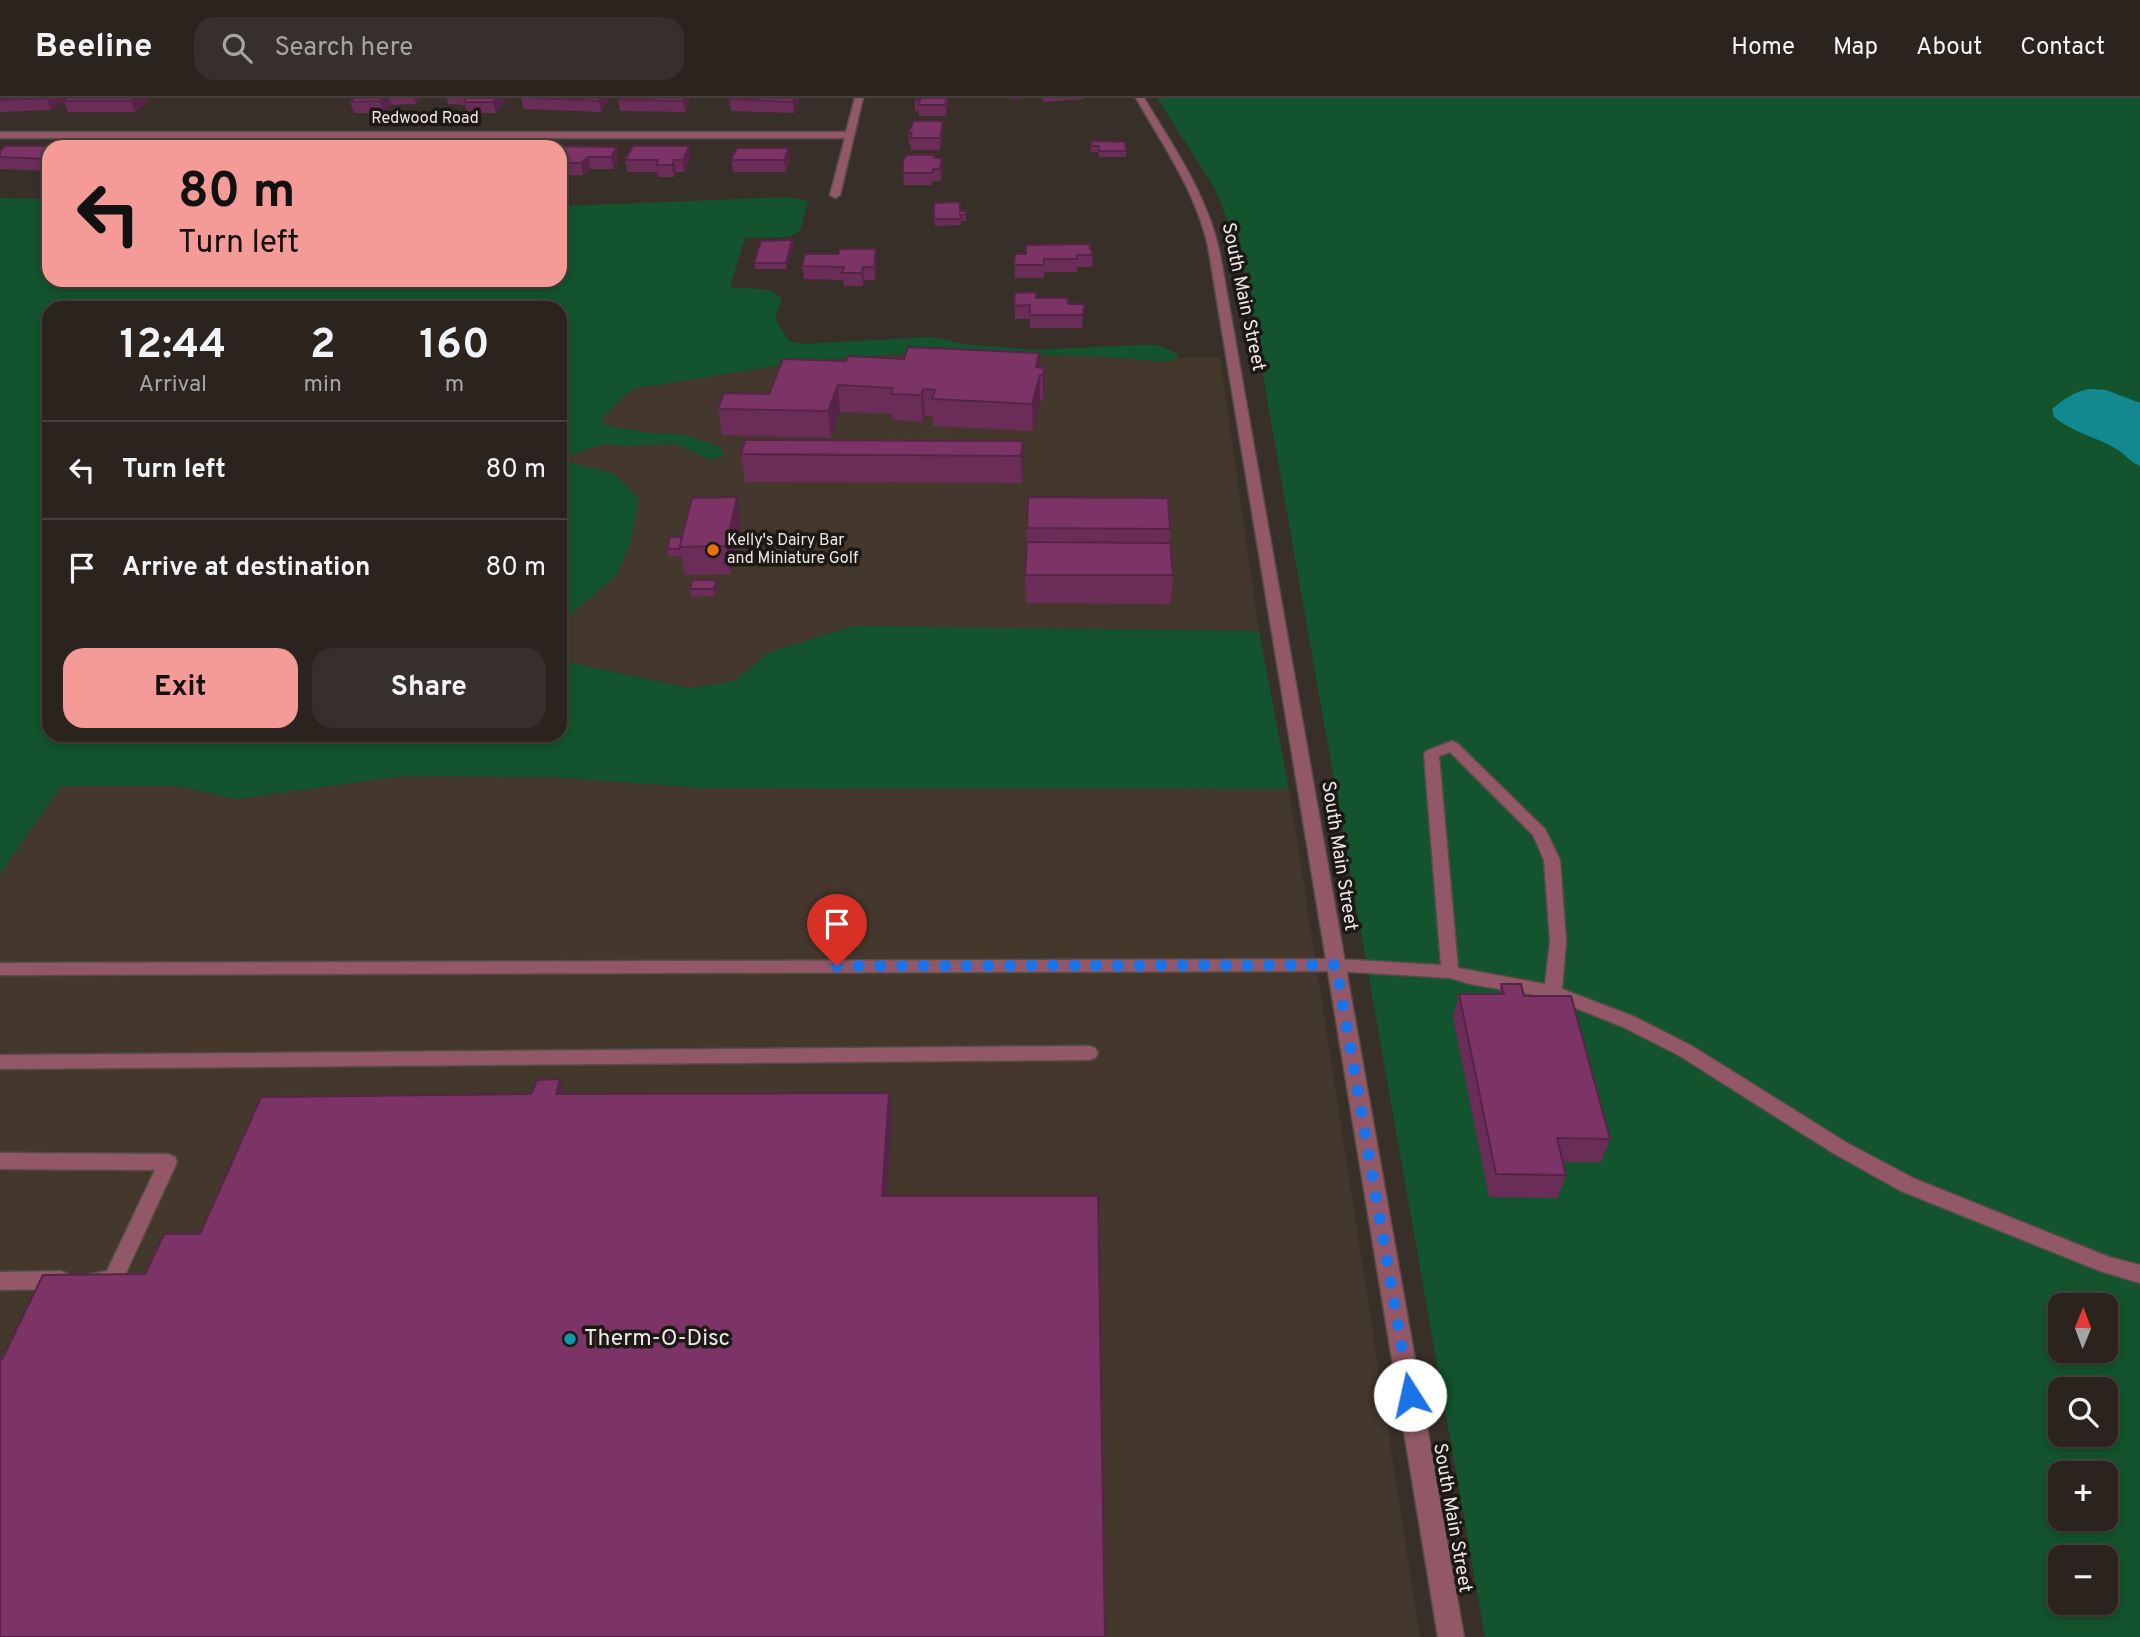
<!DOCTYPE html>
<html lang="en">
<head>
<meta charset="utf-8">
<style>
	body { margin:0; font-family:Overpass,sans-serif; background:#362f2b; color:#f1f3f6; height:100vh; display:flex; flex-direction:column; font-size:26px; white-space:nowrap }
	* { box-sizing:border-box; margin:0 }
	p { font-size:23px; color:#a5a4a4 }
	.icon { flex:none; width:38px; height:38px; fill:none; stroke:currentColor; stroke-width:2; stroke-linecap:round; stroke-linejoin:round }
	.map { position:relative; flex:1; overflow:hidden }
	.sheet { position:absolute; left:42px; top:203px; width:525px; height:441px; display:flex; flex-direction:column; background:#2a231e; border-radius:21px; box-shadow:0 4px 10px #0003,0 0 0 2px #46403c }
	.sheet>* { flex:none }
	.banner { position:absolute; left:42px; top:42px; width:525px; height:147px; border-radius:21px; box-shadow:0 4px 10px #0003,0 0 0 2px #46403c; background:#f59b97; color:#111; overflow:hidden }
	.needle { width:46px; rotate:1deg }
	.tools { position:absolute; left:2048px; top:1195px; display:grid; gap:14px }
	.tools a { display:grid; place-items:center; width:70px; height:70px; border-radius:14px; background:#2a231e; box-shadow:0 4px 10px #0003,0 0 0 2px #46403c; font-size:35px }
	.pin { position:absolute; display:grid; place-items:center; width:60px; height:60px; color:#fff; margin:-72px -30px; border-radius:50% 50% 50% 0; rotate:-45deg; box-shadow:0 0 7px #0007 }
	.pin .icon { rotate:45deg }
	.me { position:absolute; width:77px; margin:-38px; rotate:350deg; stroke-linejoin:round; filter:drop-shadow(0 0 5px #0008) }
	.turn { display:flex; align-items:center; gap:24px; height:147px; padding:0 21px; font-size:32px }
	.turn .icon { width:91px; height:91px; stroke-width:2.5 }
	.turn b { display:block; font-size:49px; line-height:60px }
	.eta { display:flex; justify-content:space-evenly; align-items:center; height:119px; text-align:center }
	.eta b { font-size:42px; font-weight:700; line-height:49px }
	.button { display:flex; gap:14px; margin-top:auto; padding:14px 21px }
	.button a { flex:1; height:80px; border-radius:21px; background:#f59b97; color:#111; font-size:28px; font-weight:700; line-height:80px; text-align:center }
	.button a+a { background:#362f2b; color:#f1f3f6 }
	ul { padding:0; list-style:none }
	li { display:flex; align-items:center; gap:21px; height:98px; padding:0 21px; border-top:2px solid #46403c }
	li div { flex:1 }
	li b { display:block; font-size:26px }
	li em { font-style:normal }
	header { display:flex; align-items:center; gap:42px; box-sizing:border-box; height:98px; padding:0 35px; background:#2a231e; border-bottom:2px solid #46403c }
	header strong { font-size:33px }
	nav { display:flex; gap:38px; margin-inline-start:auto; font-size:24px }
	.search { width:490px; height:63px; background:#362f2b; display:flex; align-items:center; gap:18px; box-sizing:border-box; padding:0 24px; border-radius:21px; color:#a5a4a4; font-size:26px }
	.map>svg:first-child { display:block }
	.built { fill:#44372c }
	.green { fill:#13532d; fill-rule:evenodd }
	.water { fill:#12888f }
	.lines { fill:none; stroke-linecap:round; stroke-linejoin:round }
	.service-casing { stroke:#554d46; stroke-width:3 }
	.minor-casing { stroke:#554d46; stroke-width:3 }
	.tertiary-casing { stroke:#554d46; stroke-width:3 }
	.service { fill:#925867; fill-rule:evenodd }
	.minor { fill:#925867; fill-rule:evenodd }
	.tertiary { fill:#925867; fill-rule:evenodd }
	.wall { fill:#6a2d57 }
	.shaded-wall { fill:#562447 }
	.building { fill:#7b3465; stroke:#562447; stroke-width:2 }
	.route { stroke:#1a73e8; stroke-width:12; stroke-dasharray:0 21.6 }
	.food-dot { fill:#e8710a; stroke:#1c1815; stroke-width:2.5 }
	.culture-dot { fill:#0f9aa8; stroke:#1c1815; stroke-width:2.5 }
	.labels { text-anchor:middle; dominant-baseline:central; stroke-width:7; stroke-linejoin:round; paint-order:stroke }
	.far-street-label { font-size:16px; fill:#eee8e3; stroke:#1c1815 }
	.far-poi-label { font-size:16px; fill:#eee8e3; stroke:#1c1815; text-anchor:start }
	.street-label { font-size:19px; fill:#eee8e3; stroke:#1c1815 }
	.near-poi-label { font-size:23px; fill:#eee8e3; stroke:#1c1815; text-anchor:start }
</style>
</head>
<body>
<header>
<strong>Beeline</strong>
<div class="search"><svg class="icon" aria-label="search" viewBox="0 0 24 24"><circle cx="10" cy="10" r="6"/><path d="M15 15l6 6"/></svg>Search here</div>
<nav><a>Home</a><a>Map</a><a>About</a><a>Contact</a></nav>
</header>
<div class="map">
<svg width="2140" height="1539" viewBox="0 0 2140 1539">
	<rect width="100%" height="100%" fill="#382f28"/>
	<!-- built -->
	<g class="built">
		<polygon points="910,255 1096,258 1167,264 1178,260 1220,260 1259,533 853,528 770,554 734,583 689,590 573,565 560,560 560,525 564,521 560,361 586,351 607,346 629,348 674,345 703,359 714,362 724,357 686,337 651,335 603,327 603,320 632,291 800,264"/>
		<polygon points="404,678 555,679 701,690 1289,691 1420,1539 0,1539 0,776 61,688 178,688 236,701"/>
	</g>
	<!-- green -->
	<g class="green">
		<path d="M1157,0h983v1539h-655l-240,-1363 -12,-39 -18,-46zM2060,1208h45v45h-45zM2060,1292h45v45h-45zM2060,1376h45v45h-45zM2060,1460h45v45h-45z"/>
		<polygon points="788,99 808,103 800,133 789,139 745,140 730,189 771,192 782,201 775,220 789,243 803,246 933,239 963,246 1037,252 1135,247 1156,247 1177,255 1178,260 1167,264 1096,258 910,255 800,264 632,291 603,319 603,327 651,335 686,337 720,349 724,357 714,362 703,359 674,345 629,348 607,346 586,351 560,361 560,210 49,210 49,637 560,637 560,560 573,565 689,590 734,583 770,554 853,528 1259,533 1289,691 701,690 555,679 404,678 236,701 178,688 61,688 0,776 0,100 49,101 49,182 560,182 560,108"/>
		<polygon points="560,362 613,375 639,400 631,444 616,478 560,525"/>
	</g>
	<!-- water -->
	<path class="water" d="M2091,291l15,1 34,13v63c-10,-4 -14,-11 -22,-16 -21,-13 -45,-17 -64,-33l-2,-8c12,-10 24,-19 39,-20z"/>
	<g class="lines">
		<defs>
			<g id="service">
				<path d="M1452,643l5,2 88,86 15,31 6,82 -4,47 73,28 57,29 155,97 68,36 194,78 31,8v18l-40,-12 -199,-80 -68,-38 -153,-97 -57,-29 -72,-29 -81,-14 -20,-6 -114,-7 -1336,4v-12l1336,-4 105,6 -17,-211 2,-3zM1450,654l83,83 11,25 6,82 -5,42 -87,-16 -19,-212z"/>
				<polygon points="1089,948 1095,950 1098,955 1095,960 1089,962 0,971 0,957"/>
				<polygon points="0,1055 168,1056 175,1059 177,1064 120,1188 113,1191 90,1188 87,1182 90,1176 107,1173 155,1072 0,1071"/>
				<polygon points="61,1173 68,1176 71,1182 68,1188 61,1191 0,1192 0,1174"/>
			</g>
			<polygon id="minor" points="855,0 863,0 840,97 835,100 830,97 845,40 0,40 0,34 846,34"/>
			<path id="tertiary" d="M1136,0h8c30,50 64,98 76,156l244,1383h-26l-230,-1391c-12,-54 -45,-101 -72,-148z"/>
		</defs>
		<!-- service casing -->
		<use href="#service" class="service-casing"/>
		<!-- minor casing -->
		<use href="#minor" class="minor-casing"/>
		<!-- tertiary casing -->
		<use href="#tertiary" class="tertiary-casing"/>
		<!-- service -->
		<use href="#service" class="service"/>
		<!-- minor -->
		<use href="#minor" class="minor"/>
		<!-- tertiary -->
		<use href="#tertiary" class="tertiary"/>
	</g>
	<!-- wall -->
	<g class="wall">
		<polygon points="0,0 65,0 66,1 51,12 0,14"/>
		<polygon points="67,0 148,0 149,3 135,14 68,14 64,3"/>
		<polygon points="354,0 421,0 416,6 391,7 383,15 354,15 350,4"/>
		<polygon points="447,0 507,0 496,15 467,15 465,7 448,6"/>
		<polygon points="521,0 607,0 608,2 601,14 524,11"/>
		<polygon points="689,0 689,5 685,14 620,13 618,2"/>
		<polygon points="916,0 948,0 946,18 919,18 919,13 915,13 915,2"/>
		<polygon points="1042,0 1083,0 1083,1 1044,4"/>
		<polygon points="729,1 799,3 794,15 731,13"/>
		<polygon points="943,23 943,34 940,52 911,52 911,46 909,46 908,35"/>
		<polygon points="1091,43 1126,53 1126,59 1099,59 1098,54 1091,54"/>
		<polygon points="49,49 49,73 0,71 0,53"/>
		<polygon points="560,49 617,49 619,61 614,71 591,71 583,77 561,77"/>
		<polygon points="789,50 790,61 786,74 733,74 731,62"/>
		<polygon points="935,57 935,60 943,72 941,83 933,83 932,87 904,87 903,75"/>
		<polygon points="691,60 684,74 676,74 674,79 658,79 657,74 627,74 625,62"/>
		<polygon points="960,113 966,113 966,123 961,123 961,127 935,128 934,121"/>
		<polygon points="792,142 793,149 786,171 755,171 754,165"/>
		<polygon points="876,151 877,164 875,182 864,182 863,188 844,188 843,182 804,181 802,168 838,156"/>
		<polygon points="1015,156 1093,157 1092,169 1077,169 1077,174 1044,174 1044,180 1015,180"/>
		<polygon points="1015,195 1036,200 1068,206 1084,206 1082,230 1030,230 1030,221 1015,221"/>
		<polygon points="1039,255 1039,269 1045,270 1045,296 1043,303 1040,303 1033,333 933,328 933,318 925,318 923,324 893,322 892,316 840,314 831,340 722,337 718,311 769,296 846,263"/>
		<polygon points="1023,343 1023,370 1022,385 745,384 741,356"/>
		<polygon points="741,426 731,476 684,477 681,458 668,459 667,451"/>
		<polygon points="1027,430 1170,431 1169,445 1173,477 1171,506 1026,505 1025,477 1027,444"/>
		<polygon points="717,490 715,498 691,499 690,491"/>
		<polygon points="1501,886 1524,898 1610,1041 1601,1064 1562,1064 1566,1077 1558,1100 1489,1099 1453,919 1459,896 1499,896"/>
	</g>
	<!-- shaded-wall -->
	<g class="shaded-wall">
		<polygon points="48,0 65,0 66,1 51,12 47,1"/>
		<polygon points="135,0 148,0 149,3 135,14 131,3"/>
		<polygon points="384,0 389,0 391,7 383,15 380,3"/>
		<polygon points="414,0 421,0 416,6"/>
		<polygon points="496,0 507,0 496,15 493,4"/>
		<polygon points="600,0 607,0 608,2 601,14 599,3"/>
		<polygon points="684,0 689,0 689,5 685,14 683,3"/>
		<polygon points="795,0 799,0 799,3 794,15 793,4"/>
		<polygon points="947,0 948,0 949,3 946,18 945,7"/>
		<rect x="1011" y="0" width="10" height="2"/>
		<polygon points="943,23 943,34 940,52 940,40"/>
		<polygon points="689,48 691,60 684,74 683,62"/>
		<polygon points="617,49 619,61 614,71 611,59"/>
		<polygon points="789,50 790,61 786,74 784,62"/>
		<polygon points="588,59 591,71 583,77 581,65"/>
		<polygon points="942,60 943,72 941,83 940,71"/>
		<polygon points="674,62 676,74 674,79 672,67"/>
		<polygon points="792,142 793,149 786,171 786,165"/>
		<polygon points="876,151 877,164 875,182 874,169"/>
		<polygon points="863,169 864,182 863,188 862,175"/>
		<polygon points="1039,255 1040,303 1033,333 1032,306 1036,269"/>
		<polygon points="1045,270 1045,296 1043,303 1043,277"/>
		<polygon points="838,287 840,314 831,340 828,313"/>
		<polygon points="923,291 925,318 923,324 921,297"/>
		<polygon points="1023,343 1023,370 1022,385 1021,358"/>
		<polygon points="737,399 741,426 731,476 726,448"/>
		<polygon points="716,482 717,490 715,498 714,491"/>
		<polygon points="560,981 567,1004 556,996"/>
		<polygon points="889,995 892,1018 885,1121 882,1098"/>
	</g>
	<!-- building -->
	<g class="building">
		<polygon points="0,0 48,0 0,2"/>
		<polygon points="67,0 135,0 131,3 64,3"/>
		<polygon points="354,0 384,0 380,3 350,4"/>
		<polygon points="466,0 496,0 493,4 464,4"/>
		<polygon points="534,0 600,0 599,3"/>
		<polygon points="619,0 684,0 683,3 618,2"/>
		<polygon points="730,0 795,0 793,4 729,1"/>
		<polygon points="916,0 947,0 945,7 919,7 920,2 915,2"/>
		<polygon points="914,23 943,23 940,40 910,40 912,35 908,35"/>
		<polygon points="1091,43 1125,44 1126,53 1099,53 1099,48 1091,48"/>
		<polygon points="375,47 418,48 417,49 373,49"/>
		<polygon points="510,47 509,49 478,49"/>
		<polygon points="5,48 79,48 77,49 49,49 49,61 0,59 0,53"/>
		<polygon points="147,48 176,48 146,49"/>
		<polygon points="199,48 274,48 198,49"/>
		<polygon points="285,48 339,48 337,49"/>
		<polygon points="546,48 617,49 611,59 588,59 581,65 560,65 560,49 546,49"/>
		<polygon points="633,48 689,48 683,62 674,62 672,67 656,67 658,62 625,62"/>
		<polygon points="737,50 789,50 784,62 731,62"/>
		<polygon points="907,57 935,57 934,60 942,60 940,71 933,71 932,75 903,75 903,62"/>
		<polygon points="960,104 960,113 966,113 966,116 960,117 961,121 934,121 934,105"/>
		<polygon points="792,142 786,165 754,165 761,143"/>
		<polygon points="1089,146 1093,157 1077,157 1077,161 1044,161 1044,167 1014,167 1015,156 1026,156 1026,147"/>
		<polygon points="840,151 876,151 874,169 863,169 862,175 842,175 844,169 802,168 805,156 838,156"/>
		<polygon points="1036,194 1036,200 1068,200 1068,206 1084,206 1083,217 1030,217 1030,207 1014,208 1015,195"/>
		<polygon points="908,249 1039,255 1036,269 1045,270 1043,277 1040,277 1032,306 932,301 935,292 923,291 921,297 891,296 893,290 838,287 828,313 718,311 724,295 769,296 783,261 846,263 848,258 904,261"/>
		<polygon points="745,342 1023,343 1021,358 741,356"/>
		<polygon points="737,399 726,448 679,449 692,400"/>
		<polygon points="1028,399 1168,400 1170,431 1027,430"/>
		<polygon points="670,439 682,439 679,451 667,451"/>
		<polygon points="1027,444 1170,445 1173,477 1025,477"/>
		<polygon points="692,482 716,482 714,491 690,491"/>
		<polygon points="1501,886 1521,886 1524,898 1571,898 1610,1041 1557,1040 1566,1077 1496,1076 1459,896 1504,896"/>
		<polygon points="560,981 556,996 889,995 882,1098 1098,1098 1105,1539 0,1539 0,1261 2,1261 43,1177 145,1176 164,1136 200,1136 261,999 531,996 537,982"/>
	</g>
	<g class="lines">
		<!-- route -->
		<polyline class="route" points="837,868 1336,867 1410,1297"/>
	</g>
	<!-- markers -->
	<circle class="food-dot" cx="713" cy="452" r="7"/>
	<circle class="culture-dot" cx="570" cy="1241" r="7"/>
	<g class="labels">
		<!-- far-street labels -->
		<g class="far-street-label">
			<text x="425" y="21">Redwood Road</text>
		</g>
		<!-- far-poi labels -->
		<g class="far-poi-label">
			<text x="727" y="443">Kelly's Dairy Bar<tspan x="727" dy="18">and Miniature Golf</tspan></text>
		</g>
		<!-- street labels -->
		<g class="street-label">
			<text transform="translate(1243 199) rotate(78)">South Main Street</text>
			<text transform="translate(1339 758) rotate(81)">South Main Street</text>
			<text transform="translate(1452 1420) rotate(80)">South Main Street</text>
		</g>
		<!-- near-poi labels -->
		<g class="near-poi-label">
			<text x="584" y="1241">Therm-O-Disc</text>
		</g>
	</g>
</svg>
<div class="tools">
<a><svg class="needle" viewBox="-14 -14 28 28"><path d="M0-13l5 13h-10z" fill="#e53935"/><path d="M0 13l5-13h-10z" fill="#a5a4a4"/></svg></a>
<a><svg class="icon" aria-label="search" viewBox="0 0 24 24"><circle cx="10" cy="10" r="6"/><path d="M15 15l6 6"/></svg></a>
<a>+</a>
<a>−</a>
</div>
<div class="pin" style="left:837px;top:868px;background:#d93025"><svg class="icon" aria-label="arrive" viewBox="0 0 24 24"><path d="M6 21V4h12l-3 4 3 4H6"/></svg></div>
<svg class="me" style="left:1410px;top:1297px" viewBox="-20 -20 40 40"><circle r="19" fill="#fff"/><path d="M0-13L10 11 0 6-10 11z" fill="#1a73e8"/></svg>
<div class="banner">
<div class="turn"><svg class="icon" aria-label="left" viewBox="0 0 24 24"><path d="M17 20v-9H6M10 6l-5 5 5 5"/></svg><div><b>80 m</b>Turn left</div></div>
</div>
<section class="sheet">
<div class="eta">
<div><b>12:44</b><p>Arrival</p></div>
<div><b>2</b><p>min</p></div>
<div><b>160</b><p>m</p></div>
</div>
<ul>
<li><svg class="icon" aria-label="left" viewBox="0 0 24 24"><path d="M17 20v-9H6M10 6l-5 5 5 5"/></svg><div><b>Turn left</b></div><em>80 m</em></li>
<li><svg class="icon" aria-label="arrive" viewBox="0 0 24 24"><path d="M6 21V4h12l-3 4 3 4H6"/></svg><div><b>Arrive at destination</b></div><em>80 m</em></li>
</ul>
<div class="button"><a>Exit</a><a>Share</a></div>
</section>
</div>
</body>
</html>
